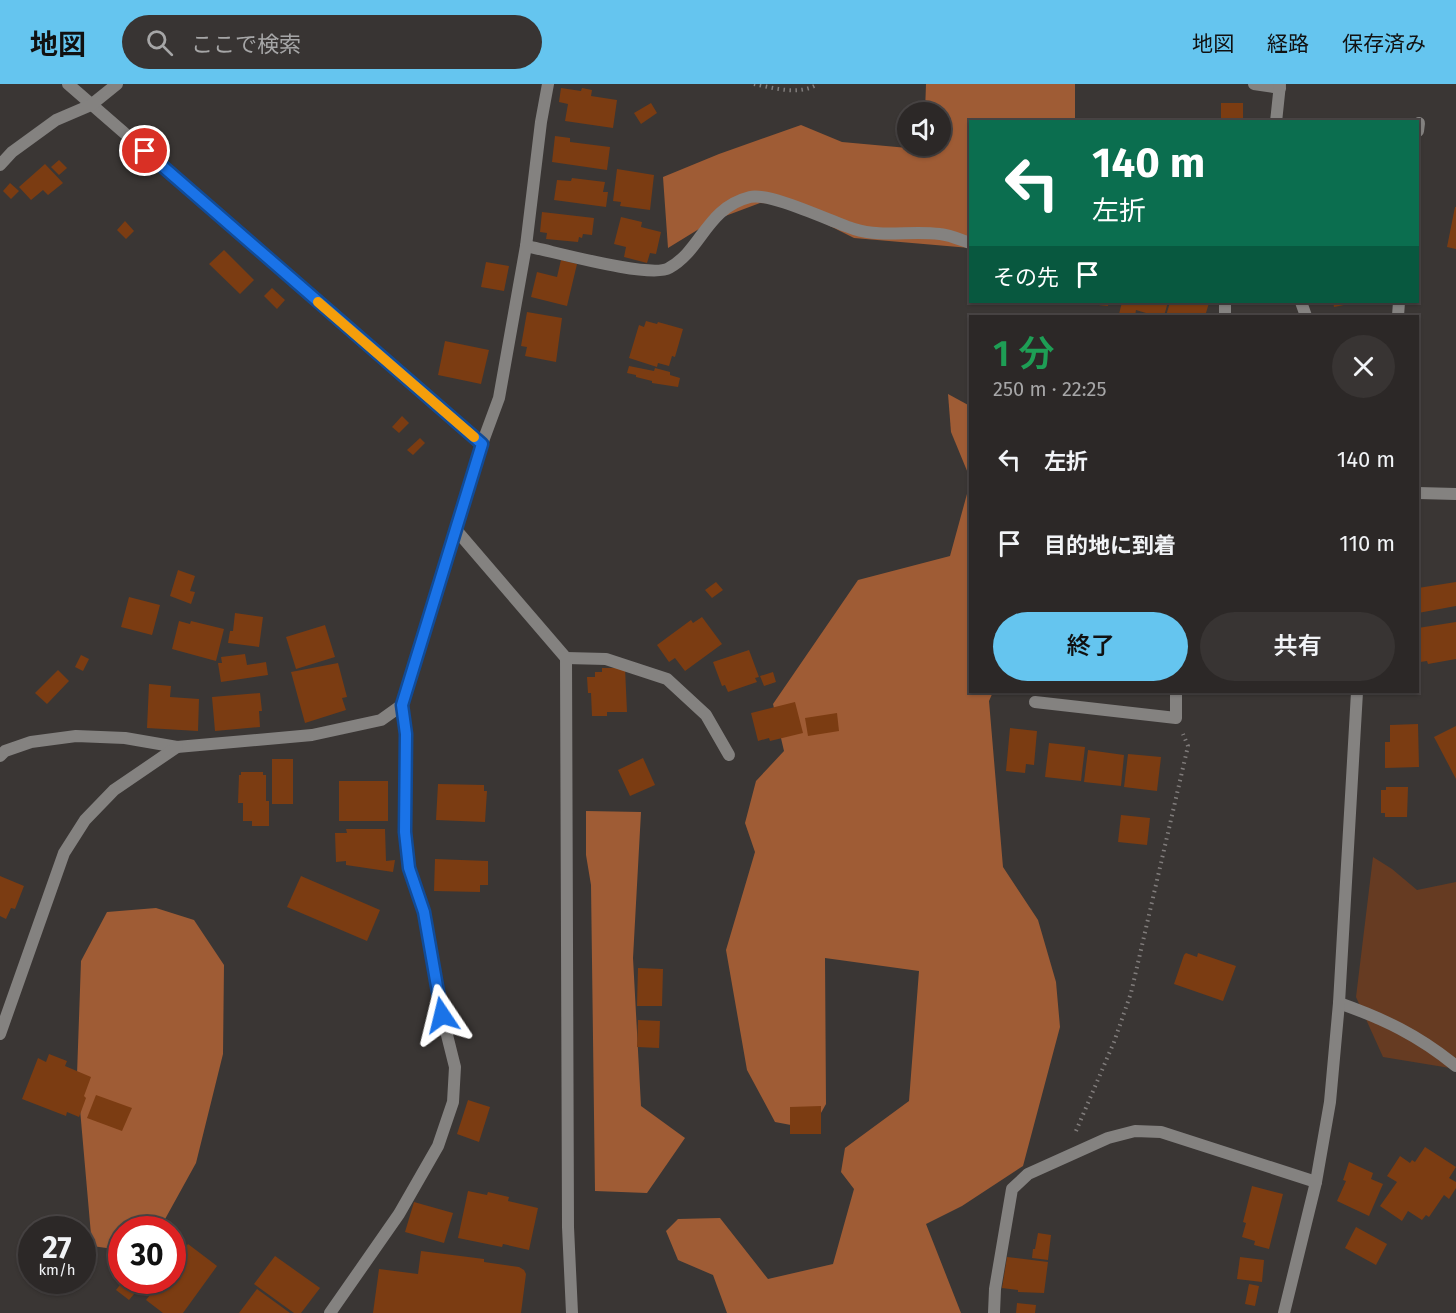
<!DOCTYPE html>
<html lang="ja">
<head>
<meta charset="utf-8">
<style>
	body { margin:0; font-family:"Fira Sans","Noto Sans JP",sans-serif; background:#383433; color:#f1f3f6; height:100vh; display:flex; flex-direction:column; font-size:22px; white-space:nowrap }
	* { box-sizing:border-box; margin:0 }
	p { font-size:20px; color:#a6a6a7 }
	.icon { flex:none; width:33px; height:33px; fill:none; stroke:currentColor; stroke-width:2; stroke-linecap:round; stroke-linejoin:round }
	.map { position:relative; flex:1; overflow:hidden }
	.details { position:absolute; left:969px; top:231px; width:450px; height:378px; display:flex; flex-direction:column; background:#2c2827; border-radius:0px; box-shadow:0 2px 4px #0004,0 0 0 2px #484444 }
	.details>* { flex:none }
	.banner { position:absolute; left:969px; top:36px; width:450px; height:183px; border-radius:0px; box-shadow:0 2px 4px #0004,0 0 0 2px #484444; background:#0b6e4f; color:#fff; overflow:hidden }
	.controls { position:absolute; left:897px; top:18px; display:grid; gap:12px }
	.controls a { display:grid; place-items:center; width:54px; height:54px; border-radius:50%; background:#2c2827; box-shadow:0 2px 4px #0004,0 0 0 2px #484444; font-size:30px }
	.speed { position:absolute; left:18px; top:1132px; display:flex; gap:12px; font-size:30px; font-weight:700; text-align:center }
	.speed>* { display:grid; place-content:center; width:78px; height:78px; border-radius:50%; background:#2c2827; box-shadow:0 2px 4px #0004,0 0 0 2px #484444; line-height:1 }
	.speed small { font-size:15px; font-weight:400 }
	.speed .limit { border:9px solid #d22; background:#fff; color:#111 }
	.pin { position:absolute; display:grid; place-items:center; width:51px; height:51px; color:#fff; margin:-26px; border:3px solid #fff; border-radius:50%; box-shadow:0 2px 6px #0007 }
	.me { position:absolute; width:66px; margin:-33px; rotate:350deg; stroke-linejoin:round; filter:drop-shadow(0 0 4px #0008) }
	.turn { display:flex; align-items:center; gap:21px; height:126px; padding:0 24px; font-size:27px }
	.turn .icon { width:78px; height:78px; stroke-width:2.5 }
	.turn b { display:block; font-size:42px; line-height:51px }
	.then { display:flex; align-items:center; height:57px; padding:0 24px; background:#0003; gap:12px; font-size:22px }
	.round { display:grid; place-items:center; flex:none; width:63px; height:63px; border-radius:32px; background:#383433 }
	.overview { display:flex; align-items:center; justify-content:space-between; height:102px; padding:0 24px }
	h1 { font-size:36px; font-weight:600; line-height:45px; color:#1e9e55 }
	.cta { display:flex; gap:12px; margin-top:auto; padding:12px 24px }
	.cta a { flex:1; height:69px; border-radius:36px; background:#65c5ef; color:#111; font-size:24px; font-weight:600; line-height:69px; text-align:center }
	.cta a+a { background:#383433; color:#f1f3f6 }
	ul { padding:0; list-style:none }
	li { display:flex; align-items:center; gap:18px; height:84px; padding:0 24px }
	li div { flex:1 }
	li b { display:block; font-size:22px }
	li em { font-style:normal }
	header { display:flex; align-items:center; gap:36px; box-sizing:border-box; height:84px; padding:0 30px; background:#65c5ef; color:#111 }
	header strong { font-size:28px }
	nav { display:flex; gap:33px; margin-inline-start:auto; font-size:21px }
	.search { width:420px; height:54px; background:#383433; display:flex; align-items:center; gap:15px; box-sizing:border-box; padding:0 21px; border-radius:33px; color:#a6a6a7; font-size:22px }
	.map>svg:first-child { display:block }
	.green { fill:#663b22 }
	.forest { fill:#9f5c35 }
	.building { fill:#7b3c12 }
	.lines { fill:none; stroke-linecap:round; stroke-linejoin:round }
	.path { stroke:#817d7c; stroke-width:4; stroke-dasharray:1.5 4.5; stroke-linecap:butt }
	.service { stroke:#848280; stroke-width:12 }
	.minor { stroke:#848280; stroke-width:12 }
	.tertiary { stroke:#848280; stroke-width:12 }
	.route-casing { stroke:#114b97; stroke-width:15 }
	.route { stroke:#1a73e8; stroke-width:10 }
	.slow { stroke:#f59e0b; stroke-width:10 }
</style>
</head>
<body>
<header>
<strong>地図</strong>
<div class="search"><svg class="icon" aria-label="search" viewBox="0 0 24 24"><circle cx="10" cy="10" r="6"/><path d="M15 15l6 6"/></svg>ここで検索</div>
<nav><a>地図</a><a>経路</a><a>保存済み</a></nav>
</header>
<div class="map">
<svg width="1456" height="1229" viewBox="0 0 1456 1229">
	<rect width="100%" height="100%" fill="#3a3634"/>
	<!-- green -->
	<polygon class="green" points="1373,773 1392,785 1417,806 1456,798 1456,985 1383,973 1356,913"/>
	<!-- forest -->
	<g class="forest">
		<polygon points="926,0 1075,0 1075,37 970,38 970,164 854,154 786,120 760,119 712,137 668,164 663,93 719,70 801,41 842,58 908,64 910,62 940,62 940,28 925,28"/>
		<polygon points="948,310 970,322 970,394 951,348"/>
		<polygon points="970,399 970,608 993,608 989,617 1003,783 1038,836 1056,898 1060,943 1023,1082 962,1122 926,1140 961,1229 727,1229 713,1191 678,1176 666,1147 678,1135 720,1134 768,1195 833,1180 854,1105 841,1088 845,1064 909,1017 919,887 825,874 826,1020 812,1045 775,1038 747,986 726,866 755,768 745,739 756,697 784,667 773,620 858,496 950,472"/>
		<polygon points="586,727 641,728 633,874 641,1022 685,1054 647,1109 595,1107 591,801 586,771"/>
		<polygon points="156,824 194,836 224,881 223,970 196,1079 159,1146 122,1146 121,1166 92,1162 77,991 81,877 107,828"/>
	</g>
	<!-- building -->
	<g class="building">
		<polygon points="561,4 581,7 582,4 592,6 591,12 617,16 613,44 565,37 568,20 559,18"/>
		<polygon points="651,19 657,29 641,40 634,29"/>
		<rect x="1221" y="19" width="22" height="19"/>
		<polygon points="555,52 570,54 570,58 610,63 607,86 552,78"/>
		<polygon points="59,76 67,84 59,91 51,83"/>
		<polygon points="45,80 63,99 48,111 43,106 31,116 19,103"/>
		<polygon points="617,85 654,91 650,126 620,122 621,118 613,117"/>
		<polygon points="572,94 605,98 603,108 608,108 606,123 554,116 557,96 571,97"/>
		<polygon points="10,99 19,107 11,115 3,107"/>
		<polygon points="1455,123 1456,123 1456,165 1447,163"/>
		<polygon points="542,128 594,134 592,151 583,150 582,154 579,153 578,158 546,155 547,149 540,148"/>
		<polygon points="621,133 642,138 641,143 661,148 656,170 650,169 647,179 624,173 626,163 614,160"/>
		<polygon points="125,137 134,147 126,155 117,146"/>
		<polygon points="224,166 254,196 240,210 209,180"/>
		<polygon points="561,176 577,180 567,222 531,213 537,188 557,193"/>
		<polygon points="486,178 509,182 504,207 481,203"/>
		<polygon points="272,204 285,216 277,225 264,212"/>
		<polygon points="1079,218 1108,218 1108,222 1079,219"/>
		<polygon points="1122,218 1168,218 1164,232 1145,232 1146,229 1136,226 1135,232 1119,230"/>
		<polygon points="1170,218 1205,218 1209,219 1205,232 1166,232"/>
		<polygon points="1333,218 1354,218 1354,219 1334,223"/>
		<polygon points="527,228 562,234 556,278 525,272 527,263 521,262"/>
		<polygon points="646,237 657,240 658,238 683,245 675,273 672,272 669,282 658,279 657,283 629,274 639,241 644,243"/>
		<polygon points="445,257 489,266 481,300 438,291"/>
		<polygon points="629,282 654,287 655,284 670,288 670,291 680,294 678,303 652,299 652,297 636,293 636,291 627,289"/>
		<polygon points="402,332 409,339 399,349 392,343"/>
		<polygon points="420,354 425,359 413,371 407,366"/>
		<polygon points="178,486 195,492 190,507 195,508 191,520 170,512"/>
		<polygon points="716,498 723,506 712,514 705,506"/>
		<polygon points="1456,498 1456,522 1418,529 1418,504"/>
		<polygon points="129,513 160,521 152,551 121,543"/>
		<polygon points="235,529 263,533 259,563 228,559 230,547 233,547"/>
		<polygon points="702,533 722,560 685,587 675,574 669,578 657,561 691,536 693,539"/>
		<polygon points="179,537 190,540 191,537 224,545 216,577 172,565"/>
		<polygon points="1456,538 1456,575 1428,580 1427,577 1420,578 1418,544"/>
		<polygon points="325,541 335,573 296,585 286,553"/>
		<polygon points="749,566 759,593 755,594 757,598 728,608 725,601 722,602 713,578"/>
		<polygon points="245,570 247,581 266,578 268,591 221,598 218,579 222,579 221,573"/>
		<polygon points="81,571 89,575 83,587 75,583"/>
		<polygon points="338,579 347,613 342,614 346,626 305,639 291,588"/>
		<polygon points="602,584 625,584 627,628 607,628 607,632 592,632 591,609 588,609 587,593 595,593 595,588 602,588"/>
		<polygon points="58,586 69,597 47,620 35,609"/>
		<polygon points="773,588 776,598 764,602 760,592"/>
		<polygon points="149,600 171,602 170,613 199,615 198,647 147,644"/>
		<polygon points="260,609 262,627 259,627 260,643 215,647 212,613"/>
		<polygon points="795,618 803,649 770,657 769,654 758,657 751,629"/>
		<polygon points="837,629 839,647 808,652 805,634"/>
		<polygon points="1418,640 1419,683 1385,684 1385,658 1390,658 1390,641"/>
		<polygon points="1456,642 1456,695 1434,653"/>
		<polygon points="1010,644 1037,647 1034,681 1026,680 1025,689 1006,687"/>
		<polygon points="1049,659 1085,663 1081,697 1045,693"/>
		<polygon points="1088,666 1124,671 1121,702 1084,698"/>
		<polygon points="1128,670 1161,673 1157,707 1124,703"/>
		<polygon points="643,674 655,701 630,712 618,686"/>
		<rect x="272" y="675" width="21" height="45"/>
		<polygon points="241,688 263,688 263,691 266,691 266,717 269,717 269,742 252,742 252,737 243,737 243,719 238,719 239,691 241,691"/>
		<rect x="339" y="697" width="49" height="40"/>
		<polygon points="438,700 484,701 484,707 487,707 485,738 436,736"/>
		<polygon points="1386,703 1408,703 1407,733 1385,733 1385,729 1381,729 1381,706 1386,706"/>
		<polygon points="1121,731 1150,734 1147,761 1118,758"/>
		<polygon points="346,745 385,745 386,777 395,776 393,788 346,781 346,777 336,778 335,749 347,749"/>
		<polygon points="435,775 488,777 488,801 480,801 480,808 434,807"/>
		<polygon points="0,792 24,802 15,825 11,824 6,835 0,832"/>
		<polygon points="301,792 380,826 367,857 287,823"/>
		<polygon points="1186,869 1197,873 1198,869 1236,882 1223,917 1174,900 1184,871"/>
		<polygon points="638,884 663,885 662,922 637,922"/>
		<polygon points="638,936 660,937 659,964 637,963"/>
		<polygon points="49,970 67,977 65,982 91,993 84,1012 86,1014 79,1033 67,1028 66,1032 22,1015 38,974 46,978"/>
		<polygon points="96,1011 132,1024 122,1047 87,1034"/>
		<polygon points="468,1016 490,1023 479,1058 457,1050"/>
		<polygon points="821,1022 821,1050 790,1050 790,1023"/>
		<polygon points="1425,1063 1456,1083 1449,1094 1456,1098 1456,1104 1449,1115 1444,1111 1429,1133 1426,1131 1422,1136 1408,1127 1402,1137 1380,1122 1397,1098 1387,1092 1400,1072 1410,1079 1412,1076 1415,1078"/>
		<polygon points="1349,1078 1373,1089 1371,1095 1383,1100 1369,1132 1337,1117 1346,1097 1343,1096"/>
		<polygon points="1252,1102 1283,1110 1269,1165 1254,1161 1255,1157 1242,1153 1246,1139 1243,1138"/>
		<polygon points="468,1107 487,1111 488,1108 509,1113 508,1117 538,1124 529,1166 503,1160 502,1163 458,1154"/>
		<polygon points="414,1118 453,1129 444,1159 405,1148"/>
		<polygon points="1356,1143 1387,1160 1376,1181 1345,1164"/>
		<polygon points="1038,1149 1051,1151 1048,1176 1032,1174 1033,1165 1035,1165"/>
		<polygon points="188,1160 217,1182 183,1229 163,1229 146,1216 161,1197 172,1197 172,1181"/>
		<polygon points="421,1167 484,1175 484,1178 519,1183 524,1186 526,1190 521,1229 373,1229 379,1185 418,1190"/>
		<polygon points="275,1172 320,1204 301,1229 294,1229 254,1200"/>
		<polygon points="1007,1173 1048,1178 1044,1209 1018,1208 1018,1206 1002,1204"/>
		<polygon points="1240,1173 1264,1176 1262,1198 1237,1195"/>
		<polygon points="123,1197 145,1197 129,1216 116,1206"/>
		<polygon points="1249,1200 1259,1202 1255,1222 1245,1220"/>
		<polygon points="257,1205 290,1229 239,1229"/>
		<polygon points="1017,1219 1036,1221 1035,1229 1016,1229"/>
	</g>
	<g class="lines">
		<!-- path -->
		<g class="path">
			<path d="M754,0c20,4 45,12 64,0"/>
			<polyline points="1076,1047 1114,958 1131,909 1188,662 1183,650"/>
		</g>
		<!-- service -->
		<g class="service">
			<path d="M526,162c26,5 125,33 143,22 33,-18 37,-60 81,-71 20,-5 82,25 104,32 29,9 56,1 86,5 10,1 21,6 30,9"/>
			<polyline points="566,574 606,575 667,595 706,631 729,671"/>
			<polyline points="994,1229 995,1205 1012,1105 1028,1090 1108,1054 1135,1047 1161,1048 1316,1098"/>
		</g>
		<!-- minor -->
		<g class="minor">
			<polyline points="68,0 482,360"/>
			<polyline points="1254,0 1280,4"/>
			<polyline points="1418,47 1419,39"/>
			<polyline points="0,81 12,68 56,36 91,21 117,0"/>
			<polyline points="1225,218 1225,232"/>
			<polyline points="1398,232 1399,218"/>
			<polyline points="1418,409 1456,410"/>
			<polyline points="457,447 566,574 568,1143 572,1229"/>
			<polyline points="1035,618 1176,634 1176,608"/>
			<polyline points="0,672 5,667 31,658 76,652 125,654 177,663 312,651 381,636 402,621"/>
			<path d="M1339,919c45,16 79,32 117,63"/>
			<polyline points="0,950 64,769 85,736 114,706 177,663"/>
			<polyline points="330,1229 399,1130 438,1062 453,1018 455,983 442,931 424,828 409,784 405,748 406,650 402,621 482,360 499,314 526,162 541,38 548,0"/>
		</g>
		<!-- tertiary -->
		<g class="tertiary">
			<polyline points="1276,38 1280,0"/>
			<polyline points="1301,218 1306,232"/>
			<polyline points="1284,1229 1316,1098 1330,1018 1339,919 1357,608"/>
		</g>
	</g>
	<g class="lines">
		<defs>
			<polyline id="route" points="145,67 482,360 402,621 406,650 405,748 409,784 424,828 442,931"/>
		</defs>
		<!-- route casing -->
		<use href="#route" class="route-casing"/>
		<!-- route -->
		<use href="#route" class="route"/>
		<!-- slow -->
		<polyline class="slow" points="318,218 474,353"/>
	</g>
</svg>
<div class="controls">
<a><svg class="icon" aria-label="sound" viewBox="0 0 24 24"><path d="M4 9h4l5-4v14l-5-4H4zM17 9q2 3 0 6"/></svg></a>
</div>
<div class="speed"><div>27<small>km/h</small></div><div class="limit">30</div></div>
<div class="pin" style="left:145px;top:67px;background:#d93025"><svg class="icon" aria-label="arrive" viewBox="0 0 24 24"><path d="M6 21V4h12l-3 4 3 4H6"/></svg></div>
<svg class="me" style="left:442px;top:931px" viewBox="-20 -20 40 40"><path d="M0-17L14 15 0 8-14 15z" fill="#1a73e8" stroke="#fff" stroke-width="4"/></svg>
<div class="banner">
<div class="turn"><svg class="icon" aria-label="left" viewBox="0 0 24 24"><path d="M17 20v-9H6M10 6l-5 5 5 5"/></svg><div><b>140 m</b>左折</div></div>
<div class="then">その先<svg class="icon" aria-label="arrive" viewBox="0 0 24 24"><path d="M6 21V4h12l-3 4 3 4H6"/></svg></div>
</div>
<section class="details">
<div class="overview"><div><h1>1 分</h1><p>250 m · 22:25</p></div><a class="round"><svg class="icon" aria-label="close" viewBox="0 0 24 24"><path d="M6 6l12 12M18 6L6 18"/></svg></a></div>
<ul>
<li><svg class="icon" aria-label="left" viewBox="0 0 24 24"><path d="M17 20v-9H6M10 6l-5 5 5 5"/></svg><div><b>左折</b></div><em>140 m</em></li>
<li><svg class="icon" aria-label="arrive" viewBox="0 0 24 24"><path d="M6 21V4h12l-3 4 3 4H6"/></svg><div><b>目的地に到着</b></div><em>110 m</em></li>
</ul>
<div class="cta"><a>終了</a><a>共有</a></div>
</section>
</div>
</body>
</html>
